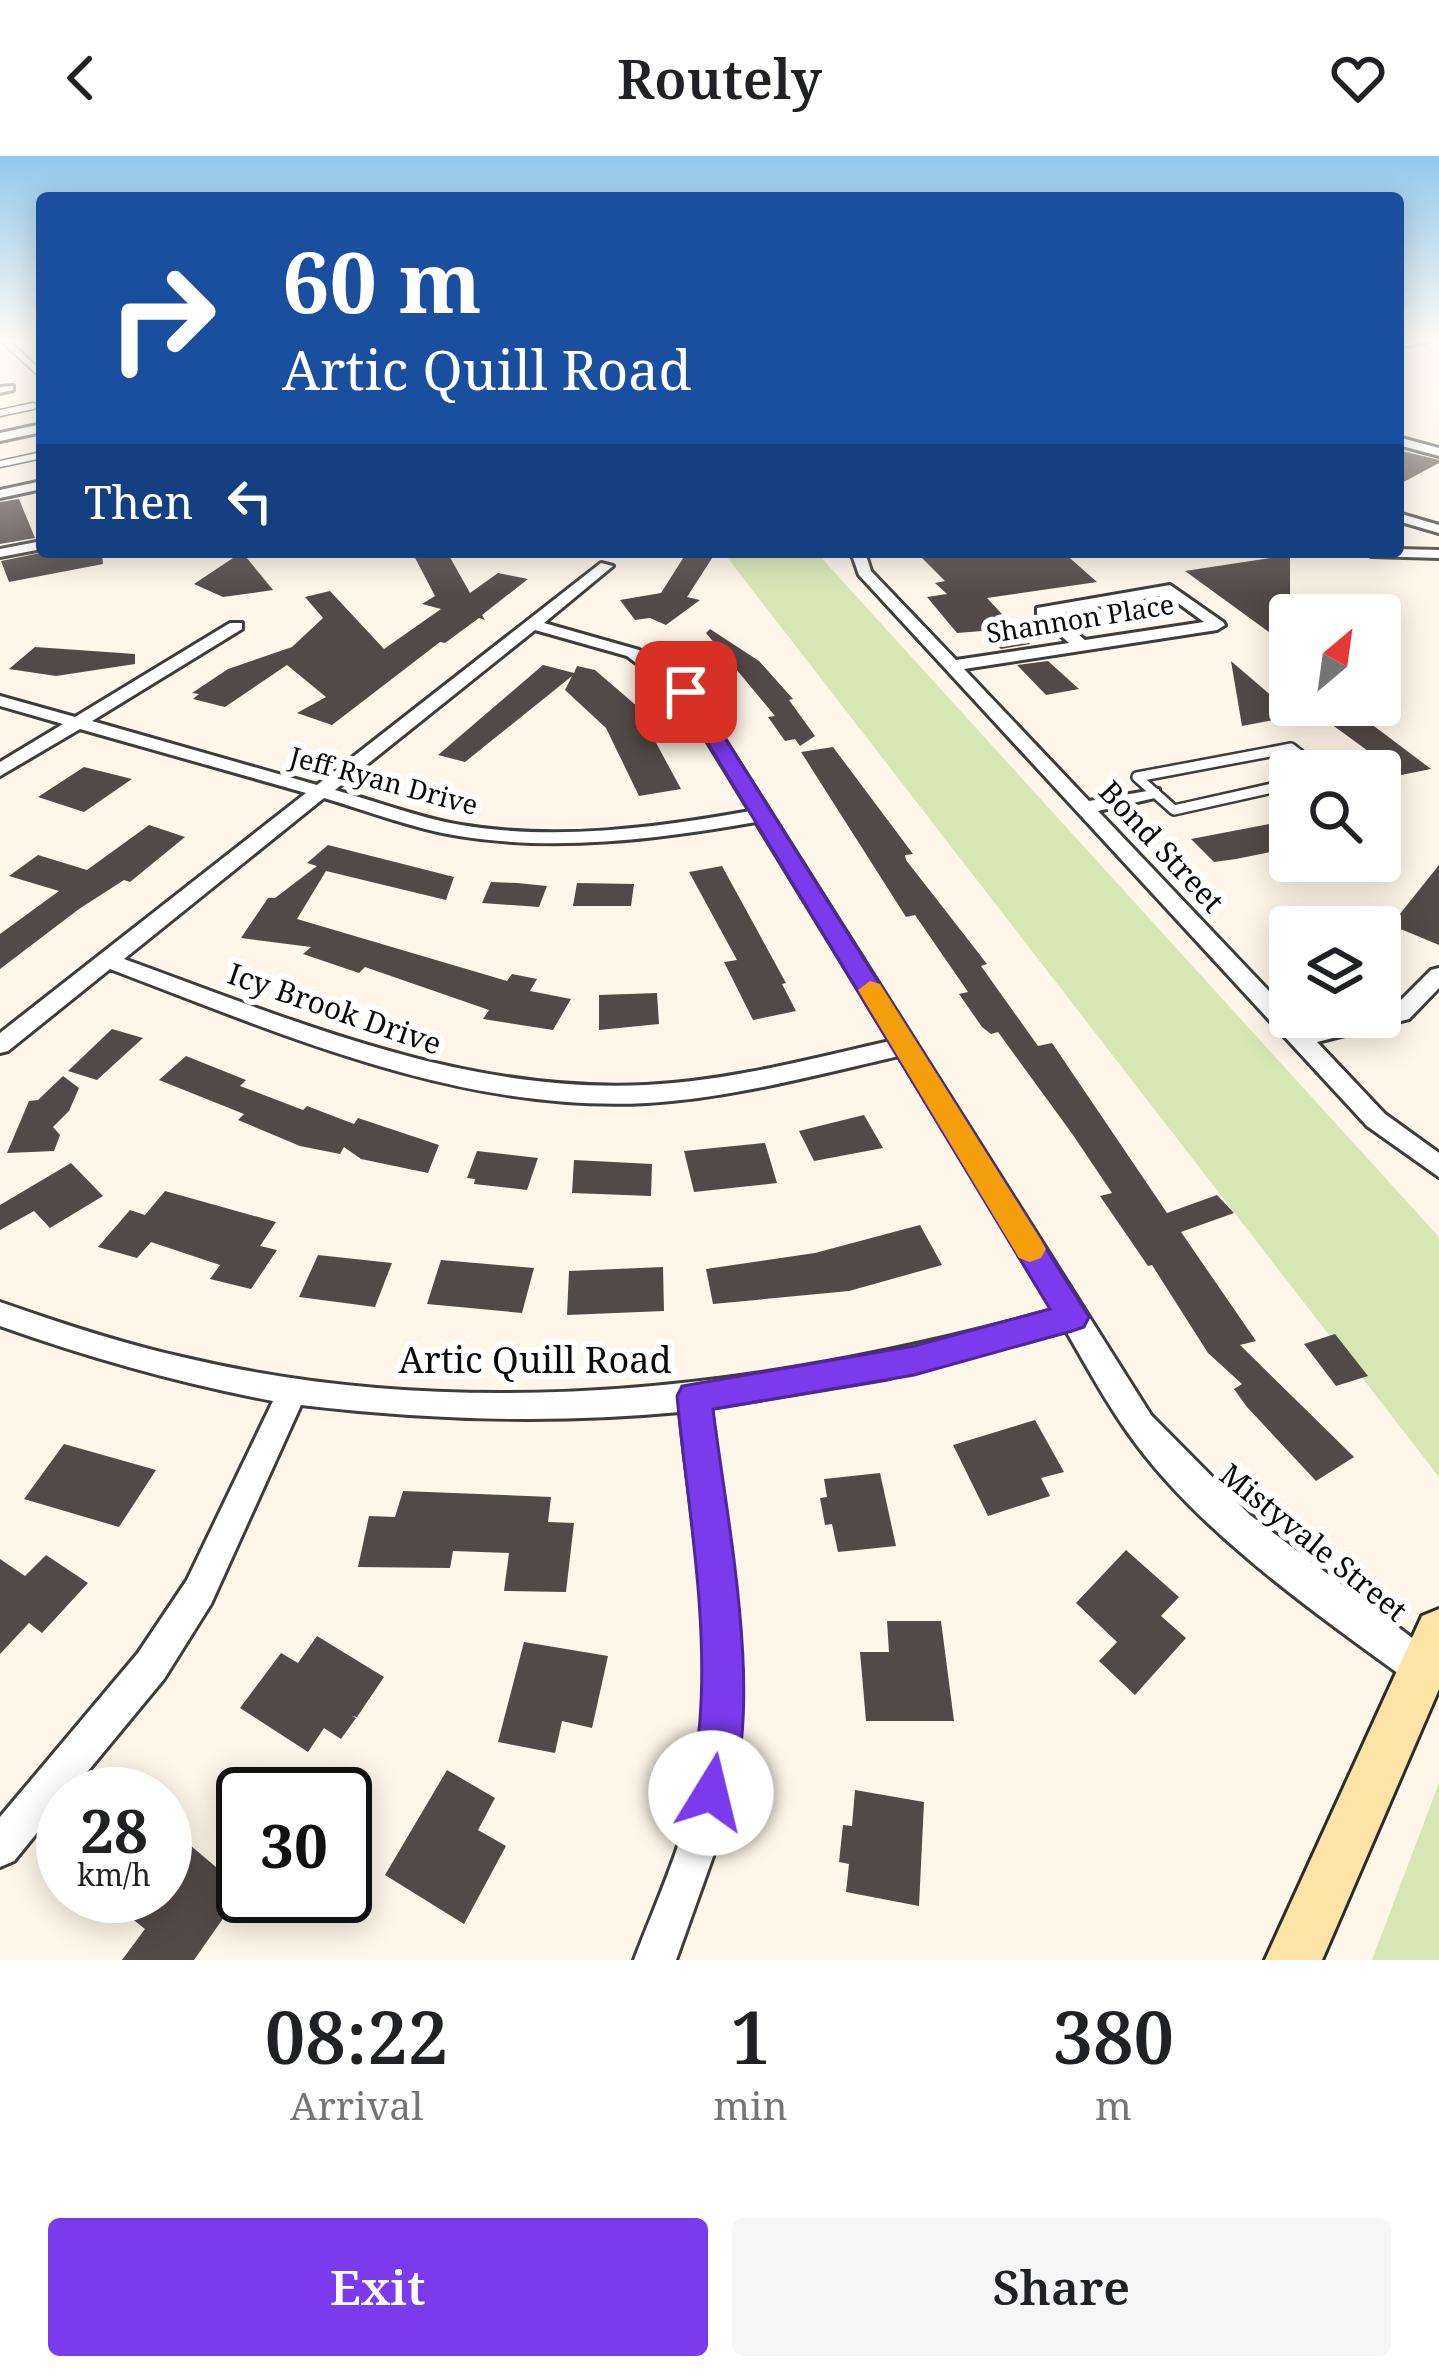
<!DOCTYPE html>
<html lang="en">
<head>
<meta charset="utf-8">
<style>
	body { margin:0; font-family:"Noto Serif",serif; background:#f6f6f6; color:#202124; height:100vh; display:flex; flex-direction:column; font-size:45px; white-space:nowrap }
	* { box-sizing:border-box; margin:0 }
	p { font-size:39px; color:#757577 }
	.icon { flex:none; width:66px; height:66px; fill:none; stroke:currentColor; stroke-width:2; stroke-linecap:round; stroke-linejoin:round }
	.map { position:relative; height:1804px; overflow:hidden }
	.side { display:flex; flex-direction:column; background:#fff; flex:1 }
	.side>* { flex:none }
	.hud { position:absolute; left:36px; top:36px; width:1368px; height:366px; border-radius:12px; box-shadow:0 6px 30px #0003; background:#1a4fa0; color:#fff; overflow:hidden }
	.needle { width:78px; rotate:29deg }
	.controls { position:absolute; left:1269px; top:438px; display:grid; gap:24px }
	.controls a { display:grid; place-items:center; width:132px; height:132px; border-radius:12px; background:#fff; box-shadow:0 6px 30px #0003; font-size:60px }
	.speed { position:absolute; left:36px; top:1611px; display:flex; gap:24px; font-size:60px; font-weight:700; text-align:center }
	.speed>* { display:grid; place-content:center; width:156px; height:156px; border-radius:50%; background:#fff; box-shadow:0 6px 30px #0003; line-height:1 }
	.speed small { font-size:30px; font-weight:400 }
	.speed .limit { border:6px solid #111; border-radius:18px; background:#fff; color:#111 }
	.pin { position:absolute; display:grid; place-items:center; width:102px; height:102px; color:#fff; margin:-51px; border-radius:24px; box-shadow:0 6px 18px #0006 }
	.me { position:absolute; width:132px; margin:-66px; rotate:9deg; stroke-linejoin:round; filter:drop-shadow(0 0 9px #0008) }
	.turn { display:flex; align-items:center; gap:42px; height:252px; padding:0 48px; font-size:54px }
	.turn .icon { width:156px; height:156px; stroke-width:2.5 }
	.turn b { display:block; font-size:84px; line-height:102px }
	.then { display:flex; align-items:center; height:114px; padding:0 48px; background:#0003; gap:24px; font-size:45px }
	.eta { display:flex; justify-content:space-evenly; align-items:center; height:204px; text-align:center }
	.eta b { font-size:72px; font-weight:600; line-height:84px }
	.cta { display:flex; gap:24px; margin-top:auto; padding:24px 48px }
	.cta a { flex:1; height:138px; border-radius:12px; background:#7c3aed; color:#fff; font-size:48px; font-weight:600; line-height:138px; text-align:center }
	.cta a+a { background:#f6f6f6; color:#202124 }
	header { display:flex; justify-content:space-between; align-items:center; height:156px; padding:0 48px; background:#fff; font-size:54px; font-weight:600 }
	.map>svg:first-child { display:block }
	.green { fill:#d6e6b4 }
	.building { fill:#524a47 }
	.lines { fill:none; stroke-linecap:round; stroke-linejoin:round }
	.service-far1-casing { stroke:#3d3d3d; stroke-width:9 }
	.service-casing { stroke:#3d3d3d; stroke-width:14 }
	.minor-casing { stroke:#3d3d3d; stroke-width:6 }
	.secondary-casing { stroke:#2c2c2c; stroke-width:6 }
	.service-far1 { stroke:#fff; stroke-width:6 }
	.service { stroke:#fff; stroke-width:9 }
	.minor { fill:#fff; fill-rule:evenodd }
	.secondary { fill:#fce4a6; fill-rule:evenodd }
	.route { fill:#7c3aed; stroke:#51269a; stroke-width:3 }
	.slow { fill:#f59e0b }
	.labels { text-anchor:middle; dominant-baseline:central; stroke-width:12; stroke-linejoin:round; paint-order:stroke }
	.far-street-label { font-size:27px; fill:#0a0a0a; stroke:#fff }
	.street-label { font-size:30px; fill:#0a0a0a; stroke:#fff }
	.near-street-label { font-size:36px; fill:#0a0a0a; stroke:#fff }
</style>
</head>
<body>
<header><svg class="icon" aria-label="back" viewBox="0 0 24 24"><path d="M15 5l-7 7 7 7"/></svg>Routely<svg class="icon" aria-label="heart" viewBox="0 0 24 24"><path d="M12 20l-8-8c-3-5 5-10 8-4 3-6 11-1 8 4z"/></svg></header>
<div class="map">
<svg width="1439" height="1804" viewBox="0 0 1439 1804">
	<rect width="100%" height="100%" fill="#fef6e8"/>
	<!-- green -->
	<g class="green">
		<polygon points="723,396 816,396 1439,1081 1439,1321"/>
		<polygon points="1439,1627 1439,1804 1372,1804"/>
	</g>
	<!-- building -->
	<g class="building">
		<polygon points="1398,294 1439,304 1439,307 1398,329"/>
		<polygon points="19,343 35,382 0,388 0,346"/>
		<polygon points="45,396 102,396 103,408 9,426 1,405"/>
		<polygon points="242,396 273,434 223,441 194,428"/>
		<polygon points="412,396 447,396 470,437 498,417 528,423 482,459 485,464 479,462 445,487 440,486 332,569 297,557 326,541 287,509 225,551 193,543 199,538 192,537 228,513 292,491 323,462 305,441 330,435 384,493 441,453 422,448 435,440"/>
		<polygon points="687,396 716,396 687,441 700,444 666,469 650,462 635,464 620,444 661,437"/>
		<polygon points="916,396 1063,396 1097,426 987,442 1030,488 1001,493 982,475 957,477 927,441 947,438 935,427 945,425"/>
		<polygon points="1290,399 1290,477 1273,479 1185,415"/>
		<polygon points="710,473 759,505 793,543 789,544 815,580 800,590 795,583 785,585 768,561 775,560 706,477"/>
		<polygon points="35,491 135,498 135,508 56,520 9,513"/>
		<polygon points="1048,505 1079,533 1046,539 1017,509"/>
		<polygon points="1231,505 1295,560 1242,570"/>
		<polygon points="543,509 574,517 577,510 595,514 660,570 648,572 681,633 639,640 606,572 565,534 572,520 465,606 438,599"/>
		<polygon points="1305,549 1346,549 1431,613 1401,619"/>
		<polygon points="833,591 913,698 905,699 906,704 987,808 981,810 1038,890 1052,887 1167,1057 1217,1039 1234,1057 1181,1076 1256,1185 1240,1189 1354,1301 1316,1325 1247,1251 1234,1233 1242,1228 1208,1197 1152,1109 1148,1110 1100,1040 1112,1037 1073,979 998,876 991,878 982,871 959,838 968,836 915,759 906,761 801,596"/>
		<polygon points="84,611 132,623 84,656 38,641"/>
		<polygon points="1290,664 1290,692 1236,703 1214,706 1191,683"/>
		<polygon points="149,669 185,681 130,726 124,724 79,753 0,813 0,778 59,735 9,720 38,699 87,714"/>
		<polygon points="328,689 454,721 446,744 326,715 297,763 507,825 512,818 537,823 530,835 571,843 553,874 483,863 489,854 365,811 359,817 303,798 311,791 241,782 268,742 275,742 317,710 307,707"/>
		<polygon points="1439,709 1439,789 1391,769"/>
		<polygon points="722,710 786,827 782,828 796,855 753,864 724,806 737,804 689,716"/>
		<polygon points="491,726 517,727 547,730 539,751 482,747"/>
		<polygon points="577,727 634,728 631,750 573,750"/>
		<polygon points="657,837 659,868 599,874 599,839"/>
		<polygon points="112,873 143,882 97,924 68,915"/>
		<polygon points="186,900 246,924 240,930 303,954 307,950 354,968 358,962 439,989 428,1017 361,1003 344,991 340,998 300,990 238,964 244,958 159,924"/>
		<polygon points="63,920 79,932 69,955 53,971 60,979 54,995 7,997 29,945 38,944"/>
		<polygon points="864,959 883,992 814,1005 799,975"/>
		<polygon points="765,987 777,1027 694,1036 684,995"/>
		<polygon points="477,995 538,1002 527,1034 474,1028 475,1023 467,1022"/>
		<polygon points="574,1004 652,1008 651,1040 572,1037"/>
		<polygon points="71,1007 103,1040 50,1072 34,1055 0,1074 0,1049"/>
		<polygon points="165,1035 276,1066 260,1090 277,1094 251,1133 210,1123 220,1109 151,1086 137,1102 98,1091 130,1054 145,1059"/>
		<polygon points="920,1069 942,1109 849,1135 713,1148 706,1113 815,1097"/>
		<polygon points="318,1099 392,1107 375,1151 299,1141"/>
		<polygon points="441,1104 534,1112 522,1157 427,1148"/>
		<polygon points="663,1111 664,1155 567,1159 569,1115"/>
		<polygon points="1335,1178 1368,1220 1336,1230 1304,1188"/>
		<polygon points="1035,1264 1064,1316 1041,1322 1050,1340 988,1360 953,1289"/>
		<polygon points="64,1288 156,1314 119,1371 24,1343"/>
		<polygon points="880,1317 896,1390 838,1396 832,1368 825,1369 820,1342 827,1341 824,1323"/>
		<polygon points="403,1335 551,1341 548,1366 574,1367 566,1436 504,1435 509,1397 453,1395 450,1412 358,1411 369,1360 395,1361"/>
		<polygon points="1126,1394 1179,1441 1161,1460 1186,1482 1135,1539 1099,1505 1117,1486 1076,1447"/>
		<polygon points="46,1399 88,1427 42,1477 29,1467 0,1498 0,1403 25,1420"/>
		<polygon points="887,1465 941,1465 954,1565 866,1565 860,1496 889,1496"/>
		<polygon points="317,1480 384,1521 357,1561 352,1560 356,1562 341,1583 324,1572 308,1596 240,1552 281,1497 298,1507"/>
		<polygon points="524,1486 608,1500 592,1572 562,1565 555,1597 498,1586"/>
		<polygon points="447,1614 495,1642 478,1674 506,1690 464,1768 385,1719"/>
		<polygon points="855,1634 924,1646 919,1750 846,1736 849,1708 839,1706 843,1669 852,1670"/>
		<polygon points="177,1678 243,1734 194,1804 122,1804 145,1773 120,1753 130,1740 165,1740 165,1694"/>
	</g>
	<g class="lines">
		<defs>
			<g id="service-far1">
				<polyline points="6,186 42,219"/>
				<polyline points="0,257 33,250"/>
				<polyline points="0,308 42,299"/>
			</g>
			<polyline id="service" points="1290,628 1174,654 1137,621 1291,592 1320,615"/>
			<g id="minor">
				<polygon points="1398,186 1427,186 1398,191"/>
				<polygon points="13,230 13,234 0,237 0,231"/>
				<polygon points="42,268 42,276 0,285 0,277"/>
				<polygon points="1398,281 1439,292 1439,300 1398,289"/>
				<polygon points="42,325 42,333 0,342 0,334"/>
				<polygon points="1398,357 1439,369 1439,377 1398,365"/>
				<polygon points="42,385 42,393 0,401 0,393"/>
				<polygon points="1398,393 1439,394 1439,402 1371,400 1364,396 1398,396"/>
				<path d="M851,396h14l6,19 85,89 113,-17 -32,-29v-6l133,-23 53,37 2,3 -8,5 -253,39 125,132 70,-12v8l-61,14 207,218 50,-12h25v-6l13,-3 38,-38 8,-2v20l-30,31 -92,23 68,72 54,39v24l-72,-51 -508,-551zM1167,439l37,27 -119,18 -31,-26z"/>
				<path d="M601,407l12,3 -69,57 95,27 53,38 459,727 99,100 186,141 3,8 -3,18 -13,5 -13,-5c-96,-70 -213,-151 -282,-249 -23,-32 -42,-68 -62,-102l-181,48 -174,29 31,266 -3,79 -18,81 -45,126h-42c26,-68 59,-137 67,-210 14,-109 -10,-229 -21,-338 -126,12 -252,8 -379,-7l-90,199 -47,75 -95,115h-6v7l-49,60 -14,6v-50l138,-164 49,-73 86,-179c-94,-18 -183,-43 -273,-75v-24c60,21 120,41 182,55 289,69 589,31 871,-47l-154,-254c-83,19 -167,42 -252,47 -187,10 -365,-69 -537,-134l-102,82 -8,2v-20l306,-240 -226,-64 -80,47v-14l63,-38 -63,-18v-10l75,21 155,-94h12v6l-150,92 225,64zM535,474l92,26 52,39 71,116c-94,17 -194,30 -289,14 -42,-7 -85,-24 -126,-35zM324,642c44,13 90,31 135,38 99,16 200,3 297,-14l134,219c-80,18 -161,40 -244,44 -183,9 -354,-65 -522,-126z"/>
			</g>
			<polygon id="secondary" points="1439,1453 1439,1533 1322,1804 1265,1804 1422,1460"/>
		</defs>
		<!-- service-far1 casing -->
		<use href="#service-far1" class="service-far1-casing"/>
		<!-- service casing -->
		<use href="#service" class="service-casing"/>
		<!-- minor casing -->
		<use href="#minor" class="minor-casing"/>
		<!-- secondary casing -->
		<use href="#secondary" class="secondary-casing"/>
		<!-- service-far1 -->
		<use href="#service-far1" class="service-far1"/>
		<!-- service -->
		<use href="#service" class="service"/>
		<!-- minor -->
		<use href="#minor" class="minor"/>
		<!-- secondary -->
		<use href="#secondary" class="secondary"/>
	</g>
	<!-- sky -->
	<linearGradient id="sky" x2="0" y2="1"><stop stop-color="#91c8ec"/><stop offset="0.42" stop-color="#fffbf5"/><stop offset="1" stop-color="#fffbf5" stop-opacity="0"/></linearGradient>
	<rect width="1439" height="438" fill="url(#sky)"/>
	<!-- route -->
	<path class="route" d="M686,530l10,6 393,625 -5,10 -12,4 -158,44 -201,34c13,108 54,301 13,400l-15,6 -16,-6c-10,-26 4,-62 5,-90 8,-106 -13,-217 -23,-323l5,-10 232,-40 136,-37 -373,-617z"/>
	<!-- slow -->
	<polygon class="slow" points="870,825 880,828 1041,1084 1046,1093 1041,1102 1030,1106 1019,1102 858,834"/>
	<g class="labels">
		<!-- far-street labels -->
		<g class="far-street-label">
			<text transform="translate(1080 462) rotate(-9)">Shannon Place</text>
			<text transform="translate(384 624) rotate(15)">Jeff Ryan Drive</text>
		</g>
		<!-- street labels -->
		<g class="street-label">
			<text transform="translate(1162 690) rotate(47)">Bond Street</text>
			<text transform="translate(335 852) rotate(19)">Icy Brook Drive</text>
			<text transform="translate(1314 1386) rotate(39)">Mistyvale Street</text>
		</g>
		<!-- near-street labels -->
		<g class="near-street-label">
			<text x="535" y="1203">Artic Quill Road</text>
		</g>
	</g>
</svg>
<div class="controls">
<a><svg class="needle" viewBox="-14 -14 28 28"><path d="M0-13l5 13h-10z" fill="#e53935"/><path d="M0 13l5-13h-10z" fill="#757577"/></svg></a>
<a><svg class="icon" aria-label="search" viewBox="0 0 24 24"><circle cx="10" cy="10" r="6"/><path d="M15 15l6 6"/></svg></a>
<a><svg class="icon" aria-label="layers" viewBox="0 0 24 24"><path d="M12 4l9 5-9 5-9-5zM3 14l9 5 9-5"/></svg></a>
</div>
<div class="speed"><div>28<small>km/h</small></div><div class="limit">30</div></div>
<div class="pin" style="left:686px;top:536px;background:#d93025"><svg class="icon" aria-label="arrive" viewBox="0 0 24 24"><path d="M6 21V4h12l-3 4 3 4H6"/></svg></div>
<svg class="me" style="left:711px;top:1637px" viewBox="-20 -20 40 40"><circle r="19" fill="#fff"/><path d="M0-13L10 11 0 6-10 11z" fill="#7c3aed"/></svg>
<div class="hud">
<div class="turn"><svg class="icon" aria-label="right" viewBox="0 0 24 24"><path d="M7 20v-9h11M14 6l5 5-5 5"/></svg><div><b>60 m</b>Artic Quill Road</div></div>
<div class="then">Then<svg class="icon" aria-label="left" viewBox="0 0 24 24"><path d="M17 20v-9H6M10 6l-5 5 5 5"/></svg></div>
</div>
</div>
<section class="side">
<div class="eta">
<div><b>08:22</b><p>Arrival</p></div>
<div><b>1</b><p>min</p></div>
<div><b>380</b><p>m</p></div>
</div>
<div class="cta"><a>Exit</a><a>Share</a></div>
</section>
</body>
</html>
